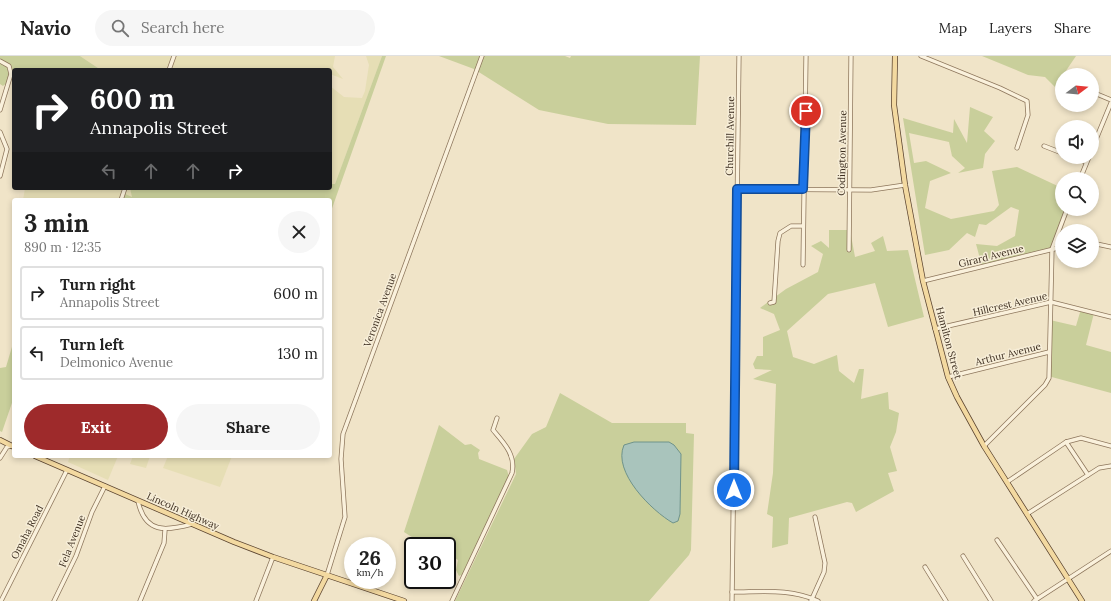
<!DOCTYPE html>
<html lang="en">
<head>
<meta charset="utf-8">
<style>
	body { margin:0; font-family:Lora,serif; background:#f6f6f6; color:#222; height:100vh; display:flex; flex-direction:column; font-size:15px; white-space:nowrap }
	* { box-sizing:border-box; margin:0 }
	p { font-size:13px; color:#767676 }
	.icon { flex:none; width:22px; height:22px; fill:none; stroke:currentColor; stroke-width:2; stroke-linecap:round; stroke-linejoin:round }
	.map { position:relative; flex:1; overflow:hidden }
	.side { position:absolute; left:12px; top:142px; width:320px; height:260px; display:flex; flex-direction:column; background:#fff; border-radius:4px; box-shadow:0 2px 6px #0003 }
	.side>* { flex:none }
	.hud { position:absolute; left:12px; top:12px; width:320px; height:122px; border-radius:4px; box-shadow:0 2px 6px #0003; background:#202124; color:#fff; overflow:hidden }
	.needle { width:26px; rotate:74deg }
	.buttons { position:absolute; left:1055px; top:12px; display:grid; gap:8px }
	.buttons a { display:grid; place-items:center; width:44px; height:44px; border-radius:50%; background:#fff; box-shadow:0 2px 6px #0003; font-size:20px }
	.speed { position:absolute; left:344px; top:481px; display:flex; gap:8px; font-size:20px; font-weight:700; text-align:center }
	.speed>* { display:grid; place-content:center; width:52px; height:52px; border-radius:50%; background:#fff; box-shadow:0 2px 6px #0003; line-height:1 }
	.speed small { font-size:10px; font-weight:400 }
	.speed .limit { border:2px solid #111; border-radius:6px; background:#fff; color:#111 }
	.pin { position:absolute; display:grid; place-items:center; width:34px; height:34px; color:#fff; margin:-17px; border:2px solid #fff; border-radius:50%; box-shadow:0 1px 4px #0007 }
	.me { position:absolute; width:44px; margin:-22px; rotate:0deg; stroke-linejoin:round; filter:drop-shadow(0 0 3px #0008) }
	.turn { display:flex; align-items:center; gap:14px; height:84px; padding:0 12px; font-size:18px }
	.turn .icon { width:52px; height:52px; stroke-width:2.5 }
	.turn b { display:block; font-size:28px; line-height:34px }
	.lanes { display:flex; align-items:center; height:38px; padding:0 12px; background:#0003; justify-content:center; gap:20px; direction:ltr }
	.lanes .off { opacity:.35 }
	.round { display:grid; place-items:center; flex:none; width:42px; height:42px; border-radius:21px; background:#f6f6f6 }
	.head { display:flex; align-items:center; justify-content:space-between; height:68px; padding:0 12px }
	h1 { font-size:24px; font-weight:700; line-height:30px }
	.action { display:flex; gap:8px; margin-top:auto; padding:8px 12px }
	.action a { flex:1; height:46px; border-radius:24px; background:#9e2a2b; color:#fff; font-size:16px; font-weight:700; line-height:46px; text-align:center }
	.action a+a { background:#f6f6f6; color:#222 }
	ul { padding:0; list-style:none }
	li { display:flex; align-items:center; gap:12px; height:54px; margin:0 8px 6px; padding:0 4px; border:2px solid #e0e0e0; border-radius:4px }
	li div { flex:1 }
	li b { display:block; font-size:15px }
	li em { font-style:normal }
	header { display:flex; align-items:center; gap:24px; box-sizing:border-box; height:56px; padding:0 20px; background:#fff; border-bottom:1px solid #e0e0e0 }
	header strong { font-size:19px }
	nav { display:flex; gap:22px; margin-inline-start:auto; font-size:14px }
	.search { width:280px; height:36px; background:#f6f6f6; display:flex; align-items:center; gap:10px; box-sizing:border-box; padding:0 14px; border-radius:22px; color:#767676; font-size:15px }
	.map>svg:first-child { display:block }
	.farmland { fill:#e6deb5 }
	.green { fill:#c9cf9b }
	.water { fill:#a9c4bc; stroke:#6f938a }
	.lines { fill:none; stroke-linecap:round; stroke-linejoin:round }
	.minor-casing { stroke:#8d765c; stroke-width:5 }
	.major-casing { stroke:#5b4430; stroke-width:6 }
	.minor { stroke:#faf1dc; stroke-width:3.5 }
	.major { stroke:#f3d9a0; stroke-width:4.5 }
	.route-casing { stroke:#114b97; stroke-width:10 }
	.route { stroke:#1a73e8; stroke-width:7 }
	.labels { text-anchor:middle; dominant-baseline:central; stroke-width:3; stroke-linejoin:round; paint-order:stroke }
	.street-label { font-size:10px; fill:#3d2e20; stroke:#f7eed8 }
</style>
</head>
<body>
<header>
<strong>Navio</strong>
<div class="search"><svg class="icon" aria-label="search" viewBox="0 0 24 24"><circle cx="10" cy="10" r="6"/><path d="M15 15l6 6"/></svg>Search here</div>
<nav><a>Map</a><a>Layers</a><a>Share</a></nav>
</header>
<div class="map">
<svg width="1111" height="545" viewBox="0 0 1111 545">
	<rect width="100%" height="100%" fill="#f0e4c8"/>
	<!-- farmland -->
	<g class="farmland">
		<polygon points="80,0 335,0 333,11 343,23 330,18 330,14 101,14"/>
		<polygon points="366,0 382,0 335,128 330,128 330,30 344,41 362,42 365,35 369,9"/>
		<polygon points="25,132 130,132 133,141 121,144 23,144"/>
		<polygon points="70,400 118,400 108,424 68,406"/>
		<polygon points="133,400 150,400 146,412 130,408"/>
		<polygon points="168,400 232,400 220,431 163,412"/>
	</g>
	<!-- green -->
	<g class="green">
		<polygon points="0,0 80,0 101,14 14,14 14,21 3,30 0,28"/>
		<polygon points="382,0 386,0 330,158 330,144 121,144 123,137 132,141 130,132 330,132 330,128 335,128"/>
		<polygon points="439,0 565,0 570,2 571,0 700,0 696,69 608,68 539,54 474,13"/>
		<polygon points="982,0 1076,0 1055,31 1045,21 1028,19"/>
		<polygon points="970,51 993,61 984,75 995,85 985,98 983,112 958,117 965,112 952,100 949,86 909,77 914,107 926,105 951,117 930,125 925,152 951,163 994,155 999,149 992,115 1017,111 1062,132 1062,153 1068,153 1052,193 982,210 976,188 997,190 1015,180 1019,154 1011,151 986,169 979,168 975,181 967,177 949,194 925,199 903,62 953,77 954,63 967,87"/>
		<polygon points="829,174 850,174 855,201 875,195 871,187 883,180 887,195 908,194 924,261 888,271 875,227 828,238 787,275 793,301 814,308 837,299 839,315 854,327 859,313 864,313 861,343 888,336 889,353 899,357 896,376 890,391 897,415 888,417 894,435 856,456 852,447 847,446 789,462 788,488 772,492 773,461 767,458 773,417 776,328 753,323 772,314 755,313 753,308 757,300 763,300 763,281 780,274 774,258 760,252 786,233 818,216 823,198 811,190 821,185 829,192"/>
		<polygon points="1081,253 1094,257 1086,289 1111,296 1111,337 1048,320 1050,264 1076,270"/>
		<polygon points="14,284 14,341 2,376 0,375 0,312 6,311"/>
		<polygon points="560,337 612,367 686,367 686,377 694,378 691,494 689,499 649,545 455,545 516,418 514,403 532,378 546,371"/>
		<path d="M439,369l26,20 6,-1 9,6 -2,3 1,6 28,11 2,7 -45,97 -5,2 -3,-6 2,-10 -11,-7v-7c-18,0 -28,-4 -43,-14z"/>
	</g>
	<!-- water -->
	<path class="water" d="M634,386h35l5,3 7,9 -1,60 -2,7 -5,2c-21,-12 -61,-51 -49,-78z"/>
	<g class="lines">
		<defs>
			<g id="minor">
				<polyline points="921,0 1000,32 1027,45 1028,59 1017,92"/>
				<polyline points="0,5 9,10 11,18 0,54"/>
				<polyline points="169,14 174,0"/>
				<polyline points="1092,36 1111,44"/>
				<polyline points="0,76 7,93 0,120"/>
				<polyline points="1044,90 1062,97"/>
				<polyline points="1092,93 1111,47"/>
				<polyline points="1073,101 1086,106"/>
				<polyline points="1080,123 1089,101"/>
				<polyline points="737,133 871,134 905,129"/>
				<polyline points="121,144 125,132"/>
				<polyline points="1092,187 1111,191"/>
				<polyline points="849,194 851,0"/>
				<polyline points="803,209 806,0"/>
				<polyline points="923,225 1062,191"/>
				<polyline points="770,247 774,246 778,185 780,177 791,170 803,170"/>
				<polyline points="935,273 1051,246 1111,261"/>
				<polyline points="948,321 1049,296"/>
				<polyline points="1066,386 1088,419"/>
				<polyline points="984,390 1045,329 1049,322 1052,193 1067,153"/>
				<polyline points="0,402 7,391 11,390"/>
				<polyline points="1007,426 1066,386 1081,382 1111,390"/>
				<path d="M138,445c7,33 28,30 54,23"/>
				<polyline points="1027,458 1099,412 1111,410"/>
				<polyline points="997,484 1037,543"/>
				<polyline points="963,500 991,545"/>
				<polyline points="925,511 946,545"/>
				<polyline points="327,519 345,461 341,403 343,378 482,0"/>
				<path d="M732,536c30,0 58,-4 86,9"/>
				<polyline points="1,545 67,414"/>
				<polyline points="54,545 76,500 92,456 105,430"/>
				<polyline points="140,545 164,487 165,474"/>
				<polyline points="256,545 273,501"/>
				<path d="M452,545l60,-128c4,-18 -8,-30 -19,-43l4,-12"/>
				<polyline points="732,545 739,0"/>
				<polyline points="811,545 824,516 825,507 815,461"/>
				<polyline points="1034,545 1111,495"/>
			</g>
			<g id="major">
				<polyline points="895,0 894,49 905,129 923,225 948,321 957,341 984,390 1082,545"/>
				<polyline points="0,384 14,391"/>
				<polyline points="35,400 234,486 273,501 404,545"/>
				<polyline points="314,545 327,519"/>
			</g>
		</defs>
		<!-- minor casing -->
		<use href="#minor" class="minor-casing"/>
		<!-- major casing -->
		<use href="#major" class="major-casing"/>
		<!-- minor -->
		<use href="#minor" class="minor"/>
		<!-- major -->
		<use href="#major" class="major"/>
	</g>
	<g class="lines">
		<defs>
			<polyline id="route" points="734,434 737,133 803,133 806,55"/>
		</defs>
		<!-- route casing -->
		<use href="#route" class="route-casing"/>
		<!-- route -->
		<use href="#route" class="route"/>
	</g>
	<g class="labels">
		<!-- street labels -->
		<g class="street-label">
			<text transform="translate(730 80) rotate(-89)">Churchill Avenue</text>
			<text transform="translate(842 97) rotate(-89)">Codington Avenue</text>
			<text transform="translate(991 200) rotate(-14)">Girard Avenue</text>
			<text transform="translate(1010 248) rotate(-13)">Hillcrest Avenue</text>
			<text transform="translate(380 254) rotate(-70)">Veronica Avenue</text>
			<text transform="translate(949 287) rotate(75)">Hamilton Street</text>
			<text transform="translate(1008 298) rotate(-14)">Arthur Avenue</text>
			<text transform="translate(183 455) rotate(24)">Lincoln Highway</text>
			<text transform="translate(27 476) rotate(-63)">Omaha Road</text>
			<text transform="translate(72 485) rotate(-68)">Fela Avenue</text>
		</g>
	</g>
</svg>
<div class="buttons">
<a><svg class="needle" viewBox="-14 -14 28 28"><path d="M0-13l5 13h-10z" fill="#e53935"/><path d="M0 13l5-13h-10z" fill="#767676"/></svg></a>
<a><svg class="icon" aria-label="sound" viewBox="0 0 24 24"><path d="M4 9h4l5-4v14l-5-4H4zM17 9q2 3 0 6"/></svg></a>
<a><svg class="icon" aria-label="search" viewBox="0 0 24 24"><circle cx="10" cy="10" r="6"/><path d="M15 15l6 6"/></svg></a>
<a><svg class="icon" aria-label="layers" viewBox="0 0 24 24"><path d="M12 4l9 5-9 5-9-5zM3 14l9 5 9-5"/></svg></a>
</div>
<div class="speed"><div>26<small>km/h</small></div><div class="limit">30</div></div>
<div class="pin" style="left:806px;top:55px;background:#d93025"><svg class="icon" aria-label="arrive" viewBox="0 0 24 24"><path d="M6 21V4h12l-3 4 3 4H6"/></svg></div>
<svg class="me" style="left:734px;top:434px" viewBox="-20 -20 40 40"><circle r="17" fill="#1a73e8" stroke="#fff" stroke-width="3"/><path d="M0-11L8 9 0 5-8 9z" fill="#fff"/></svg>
<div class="hud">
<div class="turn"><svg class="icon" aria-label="right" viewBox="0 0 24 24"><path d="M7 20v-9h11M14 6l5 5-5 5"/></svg><div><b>600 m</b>Annapolis Street</div></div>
<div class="lanes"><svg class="icon off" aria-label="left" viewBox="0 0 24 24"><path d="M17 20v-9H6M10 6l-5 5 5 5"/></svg><svg class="icon off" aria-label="ahead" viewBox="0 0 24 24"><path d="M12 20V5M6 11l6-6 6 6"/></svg><svg class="icon off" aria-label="ahead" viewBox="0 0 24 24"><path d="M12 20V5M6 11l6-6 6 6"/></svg><svg class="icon" aria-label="right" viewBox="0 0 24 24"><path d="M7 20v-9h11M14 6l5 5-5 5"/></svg></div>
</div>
<section class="side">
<div class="head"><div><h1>3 min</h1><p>890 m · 12:35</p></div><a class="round"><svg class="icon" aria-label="close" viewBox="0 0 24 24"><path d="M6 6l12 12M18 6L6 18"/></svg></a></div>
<ul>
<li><svg class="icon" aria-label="right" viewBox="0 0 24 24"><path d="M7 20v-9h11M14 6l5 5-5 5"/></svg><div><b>Turn right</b><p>Annapolis Street</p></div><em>600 m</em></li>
<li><svg class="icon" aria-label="left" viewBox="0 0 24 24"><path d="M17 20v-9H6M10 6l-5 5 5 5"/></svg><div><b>Turn left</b><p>Delmonico Avenue</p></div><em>130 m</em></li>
</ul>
<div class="action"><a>Exit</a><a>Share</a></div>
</section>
</div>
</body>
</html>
